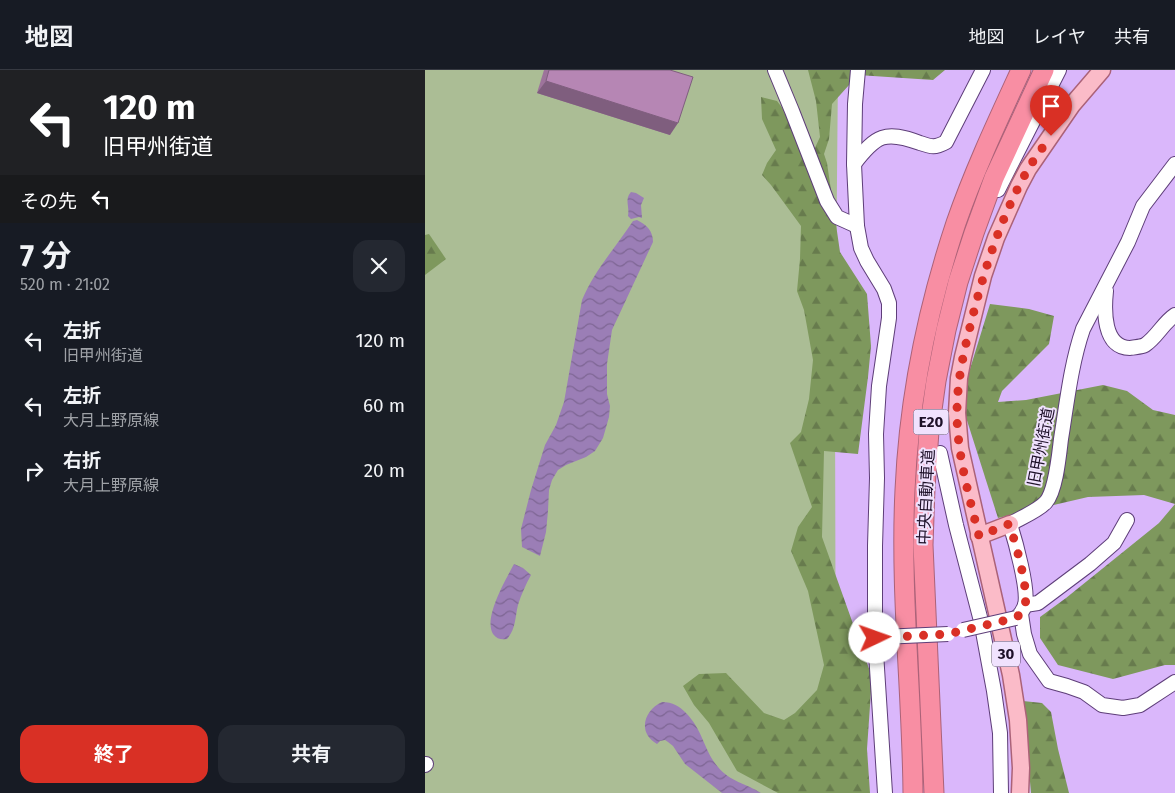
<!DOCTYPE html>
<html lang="ja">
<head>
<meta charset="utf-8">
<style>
	body { margin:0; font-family:"Fira Sans","Noto Sans JP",sans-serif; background:#242831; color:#f1f3f6; height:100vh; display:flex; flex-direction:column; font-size:19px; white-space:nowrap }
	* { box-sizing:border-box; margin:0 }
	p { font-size:16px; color:#9ea1a6 }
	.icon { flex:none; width:28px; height:28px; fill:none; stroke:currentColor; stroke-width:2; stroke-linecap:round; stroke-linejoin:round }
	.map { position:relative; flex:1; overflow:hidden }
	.sheet { display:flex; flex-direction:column; background:#171b24; width:425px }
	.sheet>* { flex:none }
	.guide { background:#202124; color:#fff; overflow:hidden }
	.pin { position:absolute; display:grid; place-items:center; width:42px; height:42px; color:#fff; margin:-51px -21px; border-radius:50% 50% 50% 0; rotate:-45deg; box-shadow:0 0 5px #0007 }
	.pin .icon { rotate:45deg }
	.me { position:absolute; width:55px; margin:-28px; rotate:87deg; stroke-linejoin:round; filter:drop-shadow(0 0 4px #0008) }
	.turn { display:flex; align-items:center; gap:18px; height:105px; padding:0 20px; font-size:22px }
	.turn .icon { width:65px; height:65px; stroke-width:2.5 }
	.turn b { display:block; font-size:35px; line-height:42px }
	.then { display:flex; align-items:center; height:48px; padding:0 20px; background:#0003; gap:10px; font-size:19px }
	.round { display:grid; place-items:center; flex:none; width:52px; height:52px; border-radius:15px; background:#242831 }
	.overview { display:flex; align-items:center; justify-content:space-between; height:85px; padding:0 20px }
	h1 { font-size:30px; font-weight:700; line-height:38px }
	.action { display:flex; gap:10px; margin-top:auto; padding:10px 20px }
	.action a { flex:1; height:58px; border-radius:15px; background:#d93025; color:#fff; font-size:20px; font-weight:700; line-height:58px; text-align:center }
	.action a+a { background:#242831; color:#f1f3f6 }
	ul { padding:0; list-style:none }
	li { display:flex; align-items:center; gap:15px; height:65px; padding:0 20px }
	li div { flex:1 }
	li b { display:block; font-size:19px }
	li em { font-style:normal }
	header { display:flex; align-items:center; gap:30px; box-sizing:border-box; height:70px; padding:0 25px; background:#171b24; border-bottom:1px solid #363941 }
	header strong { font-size:24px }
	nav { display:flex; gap:28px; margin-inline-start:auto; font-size:18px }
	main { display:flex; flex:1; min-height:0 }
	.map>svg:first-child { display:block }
	.grass { fill:#abbd95 }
	.forest { fill:url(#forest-firs) }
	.water { fill:url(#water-waves) }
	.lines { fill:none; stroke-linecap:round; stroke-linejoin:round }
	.minor-casing { stroke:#5e3e79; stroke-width:16 }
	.major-casing { stroke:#ab6278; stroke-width:19 }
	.highway-casing { stroke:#ab6278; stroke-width:21 }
	.minor { stroke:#fff; stroke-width:14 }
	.major { stroke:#fbbbc8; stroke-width:16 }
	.highway { stroke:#f88ea3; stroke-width:19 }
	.minor-bridge-casing { stroke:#5e3e79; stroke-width:16; stroke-linecap:butt }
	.minor-bridge { stroke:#fff; stroke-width:14 }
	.wall { fill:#9d739b }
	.shaded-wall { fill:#7f5e7e }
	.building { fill:#b686b4; stroke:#7f5e7e }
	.route { stroke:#d93025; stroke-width:9; stroke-dasharray:0 16.2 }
	.labels { text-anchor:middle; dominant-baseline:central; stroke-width:4; stroke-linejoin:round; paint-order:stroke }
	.shield { fill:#f0e2fe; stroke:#5c4f68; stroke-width:1 }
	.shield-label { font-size:15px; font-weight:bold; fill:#1d1028 }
	.street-label { font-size:16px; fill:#1d1028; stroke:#f0e2fe }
</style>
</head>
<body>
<header>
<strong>地図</strong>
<nav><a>地図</a><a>レイヤ</a><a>共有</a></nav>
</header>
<main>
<section class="sheet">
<div class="guide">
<div class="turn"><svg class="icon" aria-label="left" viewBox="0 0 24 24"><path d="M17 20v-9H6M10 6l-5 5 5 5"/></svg><div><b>120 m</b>旧甲州街道</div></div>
<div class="then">その先<svg class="icon" aria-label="left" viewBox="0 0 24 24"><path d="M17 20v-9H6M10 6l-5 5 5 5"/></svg></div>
</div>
<div class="overview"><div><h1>7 分</h1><p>520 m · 21:02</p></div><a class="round"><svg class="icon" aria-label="close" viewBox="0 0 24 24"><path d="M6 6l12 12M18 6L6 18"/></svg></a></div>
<ul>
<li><svg class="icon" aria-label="left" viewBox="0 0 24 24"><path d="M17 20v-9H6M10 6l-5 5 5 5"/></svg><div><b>左折</b><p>旧甲州街道</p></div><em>120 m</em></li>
<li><svg class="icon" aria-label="left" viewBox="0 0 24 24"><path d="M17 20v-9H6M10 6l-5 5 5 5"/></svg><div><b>左折</b><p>大月上野原線</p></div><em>60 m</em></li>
<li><svg class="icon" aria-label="right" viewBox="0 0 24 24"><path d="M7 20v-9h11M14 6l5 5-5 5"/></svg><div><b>右折</b><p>大月上野原線</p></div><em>20 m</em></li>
</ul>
<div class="action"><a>終了</a><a>共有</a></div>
</section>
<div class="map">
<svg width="750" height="723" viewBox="0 0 750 723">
	<defs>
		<pattern id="forest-firs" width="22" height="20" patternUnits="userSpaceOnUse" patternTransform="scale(1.25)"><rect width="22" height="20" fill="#7e985d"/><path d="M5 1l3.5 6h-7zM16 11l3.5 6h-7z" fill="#677b4d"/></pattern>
		<pattern id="water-waves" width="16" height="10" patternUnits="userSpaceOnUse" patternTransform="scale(1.25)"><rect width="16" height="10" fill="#9b7eb6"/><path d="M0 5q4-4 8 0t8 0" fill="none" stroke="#7e6694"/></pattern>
	</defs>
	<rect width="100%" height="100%" fill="#dab7fb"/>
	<!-- grass -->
	<polygon class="grass" points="0,0 413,0 410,329 411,723 0,723"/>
	<!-- forest -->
	<g class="forest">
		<polygon points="383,0 520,0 508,10 433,5 407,34 404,69 399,84 402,93 415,182 442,224 446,276 443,307 433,384 399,381 397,467 447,607 442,679 445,723 353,723 312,701 284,653 269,635 258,616 274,604 301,603 339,643 359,650 370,643 392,620 399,595 383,521 366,481 373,457 387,437 365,373 376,362 384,329 388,290 379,240 372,221 375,189 376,156 346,115 337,105 342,93 351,80 337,49 336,27 352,31 389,80 395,67 391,31"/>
		<polygon points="4,164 21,189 0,205 0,165"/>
		<polygon points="565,234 604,239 629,246 624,274 577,321 573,332 601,330 678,315 702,321 728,340 750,345 750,434 719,425 663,427 573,448 539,341 541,312"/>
		<polygon points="750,434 750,595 740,595 688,609 633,595 615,568 615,547 641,528 734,453"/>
		<polygon points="598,631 617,633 626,642 633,679 644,723 606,723"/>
	</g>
	<!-- water -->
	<g class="water">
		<path d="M206,122l5,1 8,5 -3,7 1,13 -3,-1 -8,2 -3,-3c2,-9 -4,-17 3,-24z"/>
		<path d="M212,150c10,5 16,11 16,22l-41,88 -5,34v30l3,12 -1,11 -6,21 -8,13 -9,6 -20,8 -8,5 -6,10 -3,10 -1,21 -2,21 -6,24 -18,-9 -1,-18 10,-39 14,-45 11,-20 8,-23 18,-102c12,-29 34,-53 51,-79z"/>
		<path d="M89,494l9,4 8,7c-5,9 -10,20 -13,30 -3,12 -2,24 -11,34 -6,1 -10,0 -14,-5 -10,-16 13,-55 21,-70z"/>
		<path d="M237,632c11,0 17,4 24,11 17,17 18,38 32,54 11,14 29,17 43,26h-39l-37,-29 -12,-18 -5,-4 -3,-2 -5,1 -3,3c-20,-11 -13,-34 5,-42z"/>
	</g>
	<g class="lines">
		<defs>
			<g id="minor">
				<polyline points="350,0 367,41 402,131 412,147 432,156"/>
				<polyline points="433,0 430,34 429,94 432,156 436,178 442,191 459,219 464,233 464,248 454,316 451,364 452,408 450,476 450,567 460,723"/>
				<path d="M429,94c22,-29 31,-34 66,-21 12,4 15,5 26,-1l37,-72"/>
				<polyline points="573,120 634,0"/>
				<path d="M681,221c-2,19 -3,57 24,57 5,-1 11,-1 15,-3 12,-8 18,-22 30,-30"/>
				<polyline points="515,383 531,455 556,551 569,621 575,663 576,723"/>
				<polyline points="600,535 613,533 665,494 689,473 702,450"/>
				<polyline points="596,544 599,564 605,584 624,611 642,616 659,622 677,635 698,638 715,635 750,612"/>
				<path d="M591,548c4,-3 7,-7 9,-13 4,-15 -10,-65 -15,-81 10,-6 28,-13 36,-22 10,-12 13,-47 15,-63 6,-37 10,-75 22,-110l45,-87 15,-36 32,-42"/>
				<polyline points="0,695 1,694"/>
			</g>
			<g id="major">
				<polyline points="554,466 585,454"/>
				<polyline points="595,723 596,698 593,650 586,605 535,378 532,343 534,308 538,287 558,206 571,168 594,116 603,99 647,35 677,0"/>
			</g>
			<g id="highway">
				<path d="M488,723c-1,-101 -13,-202 -8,-303 4,-91 22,-180 51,-267 18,-52 42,-103 65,-153"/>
				<polyline points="509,723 498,475 500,418 504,361 511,311 521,260 533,212 549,163 569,108 619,0"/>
			</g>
		</defs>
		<!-- minor casing -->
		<use href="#minor" class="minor-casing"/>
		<!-- major casing -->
		<use href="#major" class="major-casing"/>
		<!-- highway casing -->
		<use href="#highway" class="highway-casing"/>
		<!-- minor -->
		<use href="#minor" class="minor"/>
		<!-- major -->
		<use href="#major" class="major"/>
		<!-- highway -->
		<use href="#highway" class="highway"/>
		<defs>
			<g id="minor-bridge">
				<polyline points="538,560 591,548"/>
				<polyline points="457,567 523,564"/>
			</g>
		</defs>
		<!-- minor-bridge casing -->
		<use href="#minor-bridge" class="minor-bridge-casing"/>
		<!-- minor-bridge -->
		<use href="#minor-bridge" class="minor-bridge"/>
	</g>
	<!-- wall -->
	<polygon class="wall" points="119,0 245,0 245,65 112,23"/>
	<!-- shaded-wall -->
	<polygon class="shaded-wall" points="121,11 253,53 245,65 112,23"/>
	<!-- building -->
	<polygon class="building" points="124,0 245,0 268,7 253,53 121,11"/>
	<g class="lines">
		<!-- route -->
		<path class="route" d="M450,568l73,-4 67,-16c5,-3 8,-7 10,-13 4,-15 -10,-65 -16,-81l-30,12c-10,-40 -22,-82 -22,-123 0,-30 6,-58 13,-86 13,-54 30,-108 57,-156 7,-12 16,-24 24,-35"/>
	</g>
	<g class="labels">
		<!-- shield labels -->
		<g class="shield">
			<rect x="488.5" y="339.5" width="35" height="25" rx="4"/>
			<rect x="567" y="571.5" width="28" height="25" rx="4"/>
		</g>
		<g class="shield-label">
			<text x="506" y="352">E20</text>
			<text x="581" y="584">30</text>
		</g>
		<!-- street labels -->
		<g class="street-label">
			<text transform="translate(616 377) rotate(-79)">旧甲州街道</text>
			<text transform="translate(501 427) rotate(-87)">中央自動車道</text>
		</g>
	</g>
</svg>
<div class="pin" style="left:626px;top:66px;background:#d93025"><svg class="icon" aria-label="arrive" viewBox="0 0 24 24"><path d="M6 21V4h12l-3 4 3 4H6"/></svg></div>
<svg class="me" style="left:450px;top:568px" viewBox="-20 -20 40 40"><circle r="19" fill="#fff"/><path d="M0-13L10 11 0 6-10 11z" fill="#d93025"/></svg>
</div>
</main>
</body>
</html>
